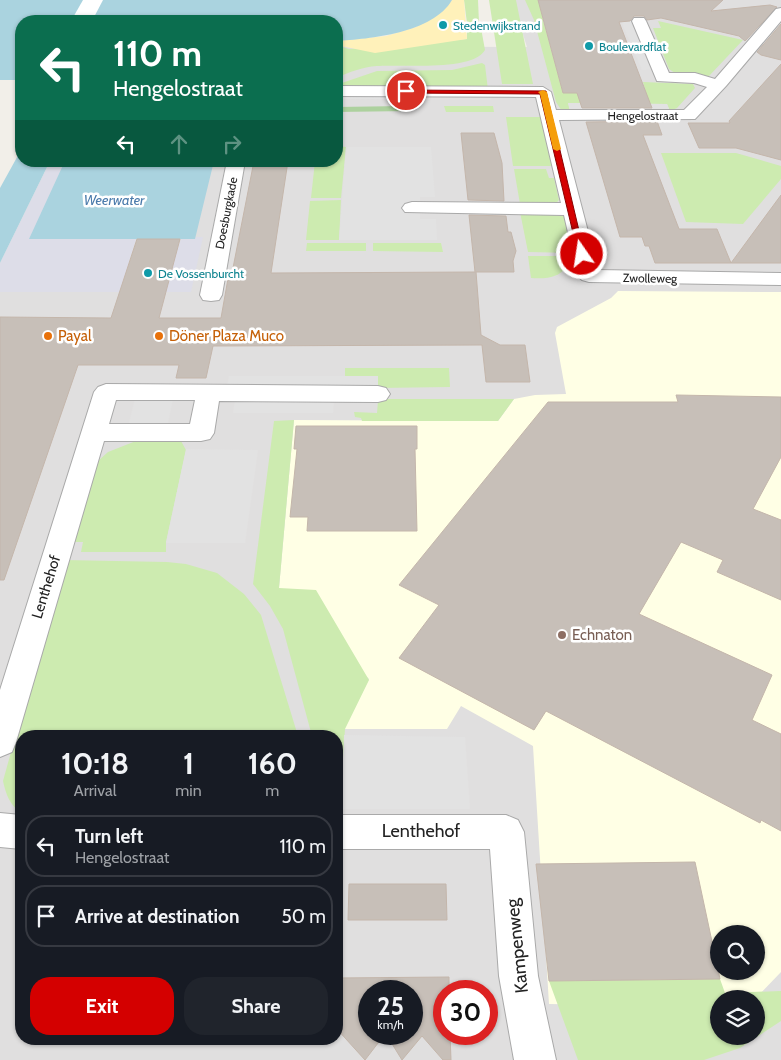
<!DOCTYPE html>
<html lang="en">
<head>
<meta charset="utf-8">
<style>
	body { margin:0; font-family:Cabin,sans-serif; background:#20242c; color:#f1f3f6; height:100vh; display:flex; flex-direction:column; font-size:19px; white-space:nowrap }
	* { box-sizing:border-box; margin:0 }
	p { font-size:16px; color:#9ea1a6 }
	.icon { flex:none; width:28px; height:28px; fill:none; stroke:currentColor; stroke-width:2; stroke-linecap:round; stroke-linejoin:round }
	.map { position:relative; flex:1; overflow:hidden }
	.sheet { position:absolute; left:15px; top:730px; width:328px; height:315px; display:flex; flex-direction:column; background:#171b24; border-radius:20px; box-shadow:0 1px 4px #0004 }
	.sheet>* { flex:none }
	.banner { position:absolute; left:15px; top:15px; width:328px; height:152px; border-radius:20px; box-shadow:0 1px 4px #0004; background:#0b6e4f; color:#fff; overflow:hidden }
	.buttons { position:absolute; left:710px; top:925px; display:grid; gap:10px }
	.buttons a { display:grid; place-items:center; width:55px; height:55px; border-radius:50%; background:#171b24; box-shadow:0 1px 4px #0004; font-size:25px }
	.speed { position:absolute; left:358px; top:980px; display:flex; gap:10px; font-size:25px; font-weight:700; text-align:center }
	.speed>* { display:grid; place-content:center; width:65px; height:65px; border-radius:50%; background:#171b24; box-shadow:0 1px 4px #0004; line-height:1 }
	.speed small { font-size:12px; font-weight:400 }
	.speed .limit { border:8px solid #d22; background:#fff; color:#111 }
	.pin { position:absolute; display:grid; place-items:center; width:42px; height:42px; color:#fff; margin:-21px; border:2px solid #fff; border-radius:50%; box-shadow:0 1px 5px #0007 }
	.me { position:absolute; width:55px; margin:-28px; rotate:347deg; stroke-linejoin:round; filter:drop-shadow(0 0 4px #0008) }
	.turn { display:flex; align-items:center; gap:18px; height:105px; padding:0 15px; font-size:22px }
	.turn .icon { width:65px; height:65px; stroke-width:2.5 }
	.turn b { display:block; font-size:35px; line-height:42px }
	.lanes { display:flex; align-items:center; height:48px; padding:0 15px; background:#0003; justify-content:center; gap:25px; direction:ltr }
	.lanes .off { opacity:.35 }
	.eta { display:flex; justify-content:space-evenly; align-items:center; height:85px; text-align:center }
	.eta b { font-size:30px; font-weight:800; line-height:35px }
	.button { display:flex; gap:10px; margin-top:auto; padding:10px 15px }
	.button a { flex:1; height:58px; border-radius:20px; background:#d40000; color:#fff; font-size:20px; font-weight:800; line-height:58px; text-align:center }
	.button a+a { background:#20242c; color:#f1f3f6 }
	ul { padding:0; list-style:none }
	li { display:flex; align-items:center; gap:15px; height:62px; margin:0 10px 8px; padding:0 5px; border:2px solid #363941; border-radius:20px }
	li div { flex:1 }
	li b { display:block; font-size:19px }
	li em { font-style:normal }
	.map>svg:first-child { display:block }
	.residential { fill:#e0dfdf; fill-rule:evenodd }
	.education { fill:#ffffe5; fill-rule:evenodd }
	.grass { fill:#cdebb0; fill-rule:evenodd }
	.forest { fill:#add19e }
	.sand { fill:#fff1ba }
	.parking { fill:#e2e2e2 }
	.plaza { fill:#dddde8; fill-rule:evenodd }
	.water { fill:#aad3df }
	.pier { fill:#fff }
	.building { fill:#c7bfb8; stroke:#c4b6ab }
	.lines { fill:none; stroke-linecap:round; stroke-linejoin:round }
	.minor-casing { stroke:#a9a9a9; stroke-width:2 }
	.minor { fill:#fff; fill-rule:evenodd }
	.route { fill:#d40000; stroke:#8a0000 }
	.slow { fill:#f59e0b }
	.culture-dot { fill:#0f9aa8; stroke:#fff; stroke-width:2 }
	.food-dot { fill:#e8710a; stroke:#fff; stroke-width:2 }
	.education-dot { fill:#8d6e63; stroke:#fff; stroke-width:2 }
	.labels { text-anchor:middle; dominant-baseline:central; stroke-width:5; stroke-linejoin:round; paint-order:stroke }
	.far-culture-label { font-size:12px; fill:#0d838f; stroke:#fff; text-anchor:start }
	.far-street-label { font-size:12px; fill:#222; stroke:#fff }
	.far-water-label { font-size:14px; font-style:italic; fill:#4a7aab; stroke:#fff }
	.food-label { font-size:15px; fill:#c56008; stroke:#fff; text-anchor:start }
	.street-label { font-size:15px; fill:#222; stroke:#fff }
	.education-label { font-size:15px; fill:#785e54; stroke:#fff; text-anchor:start }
	.near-street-label { font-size:18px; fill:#222; stroke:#fff }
</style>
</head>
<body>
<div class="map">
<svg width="781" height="1060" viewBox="0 0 781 1060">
	<rect width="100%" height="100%" fill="#f2efe9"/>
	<!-- residential -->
	<path class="residential" d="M512,0h269v1060h-781v-772l207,-127h129v-115l191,1zM21,736h315v303h-315zM719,934h37v37h-37zM369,991h42v43h-42zM444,991h42v43h-42zM719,999h37v37h-37z"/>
	<!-- education -->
	<path class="education" d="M618,291l163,1v680l-26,27h-36v8l-170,-3 -16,-258 -72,-40 -14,23h-103l25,-50 -90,-91 15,-168 204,1 16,-22 21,-4 31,-1 -11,-61 2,-6 54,-29zM719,934h37v37h-37z"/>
	<!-- grass -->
	<g class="grass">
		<polygon points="464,0 478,0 479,23 467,23"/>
		<polygon points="489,0 516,0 533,84 502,84"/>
		<polygon points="525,0 549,0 542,16 563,93 646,93 643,82 693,84 695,88 677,108 670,111 667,104 568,103 570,111 562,111 556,102 534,20"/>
		<polygon points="658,21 743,40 709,76 678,75 669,69 653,28 661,28"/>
		<path d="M467,27l14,1 4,22c-13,22 -84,14 -108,16 -15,1 -27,6 -41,12v-33l13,4 118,-10z"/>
		<polygon points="482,63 485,65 488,90 336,89 336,85 377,71 452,70"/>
		<polygon points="444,106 493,106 494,112 446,112"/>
		<polygon points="506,117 542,117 552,166 513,166"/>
		<polygon points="336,146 346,147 341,198 311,198 315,161 336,161"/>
		<polygon points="661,153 736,153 781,166 781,179 743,224 686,222"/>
		<polygon points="514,169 546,169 549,178 554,178 559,200 556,203 520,204"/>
		<polygon points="341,200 339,240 306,240 310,201"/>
		<polygon points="520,212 564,216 572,253 528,252"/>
		<polygon points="307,243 366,243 366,251 306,251"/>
		<polygon points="373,243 441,243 443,252 373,251"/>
		<path d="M528,256h39l1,7c-6,15 -22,16 -37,15z"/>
		<polygon points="345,368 449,368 450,387 378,388 378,377 345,376"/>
		<polygon points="386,399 514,399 498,421 362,421 361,418 355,417 354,412 377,413 378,401"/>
		<polygon points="294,420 279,588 316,590 369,680 345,729 343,758 339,760 340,769 336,770 336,736 312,736 283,629 270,606 253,584 274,421"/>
		<polygon points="141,439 181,441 186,450 166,542 166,552 81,552 83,542 70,542 97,462 108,452"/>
		<path d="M64,560l103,2 19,2 31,9 27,21 17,21 37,121h-277v77c-11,-8 -15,-18 -18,-32z"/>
		<path d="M720,979l5,14 56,-2v30l-41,27 -36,12h-126l-29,-79zM719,999h37v37h-37z"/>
	</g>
	<!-- forest -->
	<polygon class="forest" points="405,106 410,111 336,112 336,107"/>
	<!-- sand -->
	<polygon class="sand" points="452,0 464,0 467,39 375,53 336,45 336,41 386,36 416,27"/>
	<!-- parking -->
	<g class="parking">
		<polygon points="621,21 639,21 659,69 642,70"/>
		<polygon points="336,93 489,94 491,100 336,99"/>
		<polygon points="568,103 667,104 670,111 570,111"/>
		<polygon points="346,147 431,147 435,197 420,197 420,219 436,219 437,240 339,240"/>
		<polygon points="229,376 378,376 378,388 227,388"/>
		<polygon points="136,394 174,394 168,423 129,423"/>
		<polygon points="235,400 334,400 333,413 233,413"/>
		<polygon points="186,449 258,450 245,543 166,543"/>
		<polygon points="344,735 465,737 470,809 343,809"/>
	</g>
	<!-- plaza -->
	<path class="plaza" d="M49,163h16l-35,76 173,-2 -12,55h-191v-29zM136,239h45l-7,21 -52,25z"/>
	<!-- water -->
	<g class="water">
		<path d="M0,0h452c-19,33 -82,39 -116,41v-20h-315v59h-21z"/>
		<polygon points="21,150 21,161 214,161 195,239 29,239 64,163 49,163 0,263 0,188"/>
	</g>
	<!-- pier -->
	<polygon class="pier" points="83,0 103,0 92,21 71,21"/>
	<!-- building -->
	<g class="building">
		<polygon points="538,0 723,0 711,11 770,5 777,7 745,41 739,36 661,18 647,20 644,16 634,16 630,21 619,22 652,108 582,108 577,93 563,93"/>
		<polygon points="781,24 781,60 761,55 757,52"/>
		<polygon points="781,64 781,160 736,148 699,148 688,123 730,123 729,121"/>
		<polygon points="657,121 662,135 643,135 679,229 717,229 731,263 781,195 781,263 655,263 649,246 645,246 642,237 620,237 586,122"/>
		<polygon points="461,133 494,133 502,163 504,201 468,200"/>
		<polygon points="254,161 288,161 271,273 475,272 469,215 506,216 508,232 511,232 516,251 513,261 514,272 476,272 481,335 500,345 525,345 530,382 486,382 482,345 213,346 206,378 176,378 179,365 78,365 4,580 0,580 0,317 111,318 137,239 180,239 159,318 221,318 229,273 232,273"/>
		<polygon points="676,395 781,397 781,457 753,509 781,520 781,600 717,572 723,560 681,542 639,614 772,675 752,720 781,734 781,831 761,820 760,823 546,711 534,730 399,658 439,605 399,585 548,402 678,402"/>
		<polygon points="296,426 417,426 417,449 415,449 417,531 307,531 308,517 290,517 297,449 294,449"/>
		<polygon points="695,862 720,979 549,981 536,864"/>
		<polygon points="349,884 446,884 447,920 348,920"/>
		<polygon points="449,977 449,991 444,991 444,1034 450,1034 451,1060 443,1060 422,1036 402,1060 386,1034 411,1034 411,991 369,991 369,1034 385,1034 365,1060 336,1028 336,978"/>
	</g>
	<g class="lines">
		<defs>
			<g id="minor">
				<polygon points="781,8 781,21 726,86 695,119 559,120 598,270 781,273 781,285 589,282 582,280 578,276 564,215 405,212 402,208 405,204 412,202 561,203 536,97 336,96 336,86 543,87 551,92 556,110 684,110 707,87 694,83 657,81 632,21 634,18 644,18 646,21 669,73 695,73 715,79 776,9"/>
				<polygon points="227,161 245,161 222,295 219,300 211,301 203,300 200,295"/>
				<path d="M106,384l272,2 8,2 4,6 -4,6 -8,2 -159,-1 -5,32 -4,6 -9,2h-97l-88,301 -4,10 -12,5v-67l94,-298 4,-5zM116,400h79l-5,24h-81z"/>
				<polygon points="0,813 21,815 21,849 0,847"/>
				<polygon points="336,815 506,815 518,820 524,832 538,976 556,1060 514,1060 499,976 490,849 336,849"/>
			</g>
		</defs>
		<!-- minor casing -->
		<use href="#minor" class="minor-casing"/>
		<!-- minor -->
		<use href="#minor" class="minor"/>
	</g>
	<!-- route -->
	<polygon class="route" points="403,90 546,91 585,256 578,254 540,94 406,93"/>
	<!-- slow -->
	<polygon class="slow" points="543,90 547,92 561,149 557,151 553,149 540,94 538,92"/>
	<!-- markers -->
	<g class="culture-dot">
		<circle cx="443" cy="25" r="5"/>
		<circle cx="589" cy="46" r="5"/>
		<circle cx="148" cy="273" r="5"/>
	</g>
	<g class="food-dot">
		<circle cx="48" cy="336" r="5"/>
		<circle cx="159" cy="336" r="5"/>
	</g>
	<circle class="education-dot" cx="562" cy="635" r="5"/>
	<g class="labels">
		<!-- far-culture labels -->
		<g class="far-culture-label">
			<text x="453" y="25">Stedenwijkstrand</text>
			<text x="599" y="46">Boulevardflat</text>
			<text x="158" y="273">De Vossenburcht</text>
		</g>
		<!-- far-street labels -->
		<g class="far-street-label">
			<text x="643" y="115">Hengelostraat</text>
			<text transform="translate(226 213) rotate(-79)">Doesburgkade</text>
			<text transform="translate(650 278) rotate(1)">Zwolleweg</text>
		</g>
		<!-- far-water labels -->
		<g class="far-water-label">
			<text x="114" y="200">Weerwater</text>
		</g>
		<!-- food labels -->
		<g class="food-label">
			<text x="58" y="336">Payal</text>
			<text x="169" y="336">Döner Plaza Muco</text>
		</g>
		<!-- street labels -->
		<g class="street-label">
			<text transform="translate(46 587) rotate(-73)">Lenthehof</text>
		</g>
		<!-- education labels -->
		<g class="education-label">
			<text x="572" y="635">Echnaton</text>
		</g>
		<!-- near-street labels -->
		<g class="near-street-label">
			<text x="421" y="831">Lenthehof</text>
			<text transform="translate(517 946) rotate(-96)">Kampenweg</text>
		</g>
	</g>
</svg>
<div class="buttons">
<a><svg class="icon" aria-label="search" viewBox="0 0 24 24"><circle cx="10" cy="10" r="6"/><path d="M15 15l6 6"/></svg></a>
<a><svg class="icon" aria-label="layers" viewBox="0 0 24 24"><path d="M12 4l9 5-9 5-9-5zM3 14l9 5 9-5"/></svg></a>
</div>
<div class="speed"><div>25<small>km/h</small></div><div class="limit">30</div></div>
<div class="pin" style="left:406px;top:91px;background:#d93025"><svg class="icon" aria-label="arrive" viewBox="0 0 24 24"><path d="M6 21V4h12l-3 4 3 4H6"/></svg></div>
<svg class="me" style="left:582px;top:254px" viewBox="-20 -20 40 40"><circle r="17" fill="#d40000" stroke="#fff" stroke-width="3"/><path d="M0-11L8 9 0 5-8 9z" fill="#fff"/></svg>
<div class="banner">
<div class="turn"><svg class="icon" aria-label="left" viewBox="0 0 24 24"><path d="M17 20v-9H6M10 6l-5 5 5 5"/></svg><div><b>110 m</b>Hengelostraat</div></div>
<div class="lanes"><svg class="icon" aria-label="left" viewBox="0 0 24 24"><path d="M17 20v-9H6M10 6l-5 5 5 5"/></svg><svg class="icon off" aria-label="ahead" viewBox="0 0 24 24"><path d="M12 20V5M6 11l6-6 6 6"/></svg><svg class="icon off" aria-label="right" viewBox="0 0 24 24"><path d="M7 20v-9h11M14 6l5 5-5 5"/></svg></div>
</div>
<section class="sheet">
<div class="eta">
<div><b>10:18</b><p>Arrival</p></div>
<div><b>1</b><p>min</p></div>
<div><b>160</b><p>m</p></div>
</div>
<ul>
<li><svg class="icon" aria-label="left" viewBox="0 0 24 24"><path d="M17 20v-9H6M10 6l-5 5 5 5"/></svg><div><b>Turn left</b><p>Hengelostraat</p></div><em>110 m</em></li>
<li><svg class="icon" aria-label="arrive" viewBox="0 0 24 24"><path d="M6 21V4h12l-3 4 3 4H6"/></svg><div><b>Arrive at destination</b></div><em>50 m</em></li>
</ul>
<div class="button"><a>Exit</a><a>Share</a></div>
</section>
</div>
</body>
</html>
